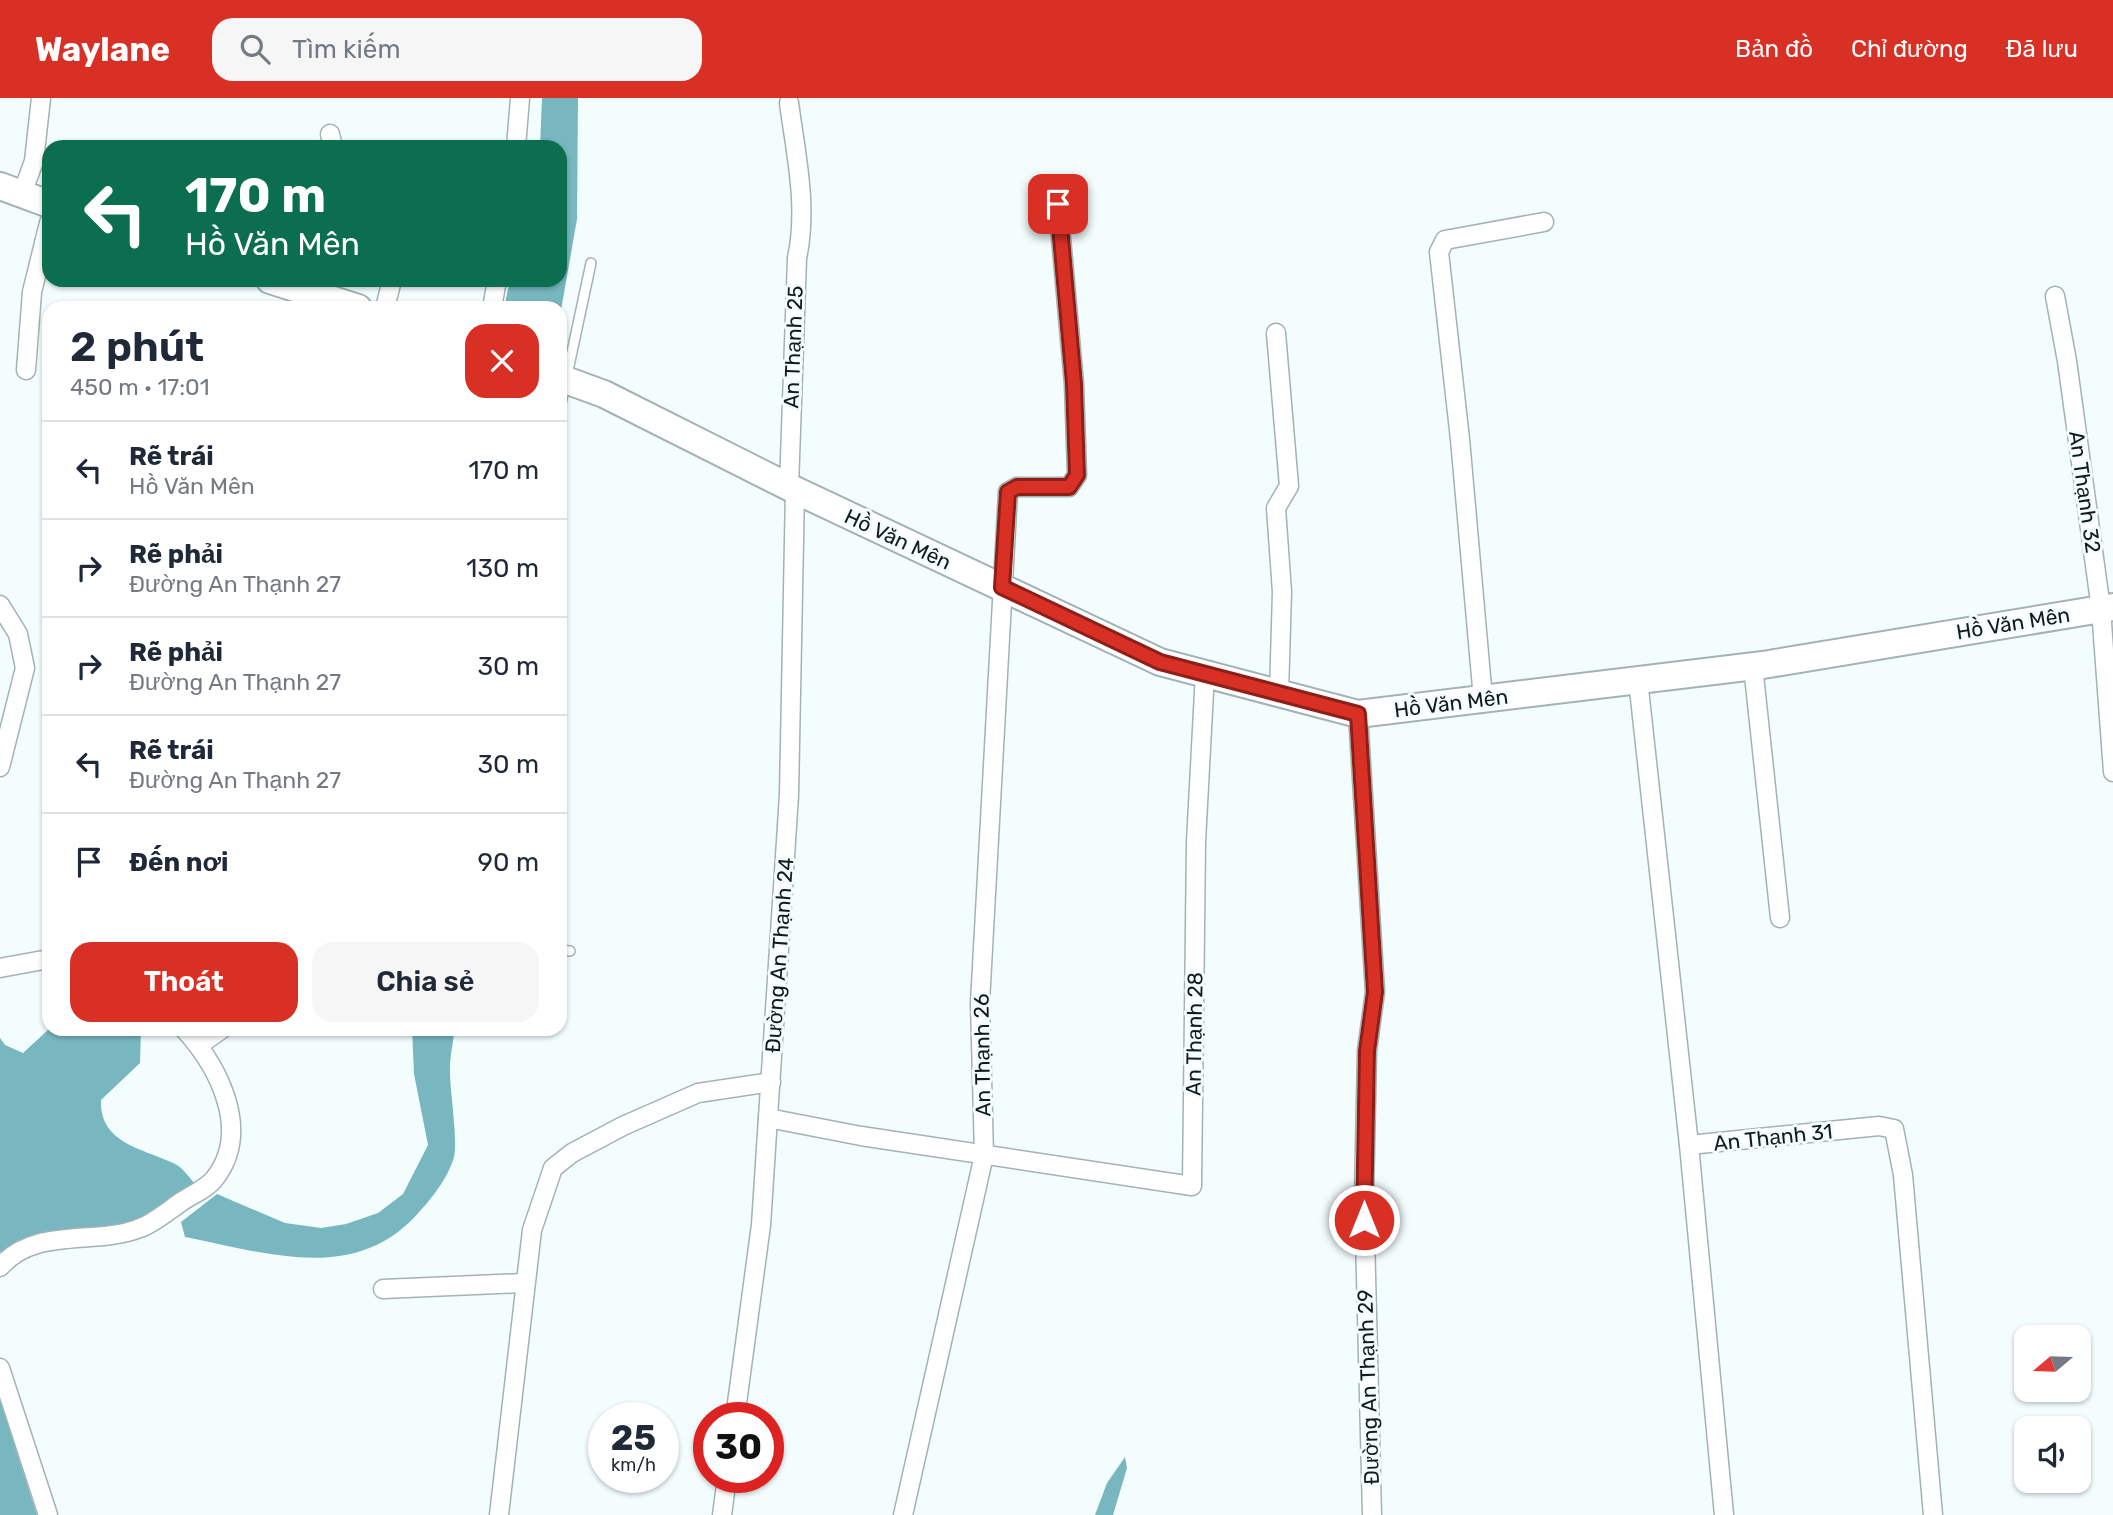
<!DOCTYPE html>
<html lang="vi">
<head>
<meta charset="utf-8">
<style>
	body { margin:0; font-family:Rubik,sans-serif; background:#f6f6f7; color:#1f2937; height:100vh; display:flex; flex-direction:column; font-size:26px; white-space:nowrap }
	* { box-sizing:border-box; margin:0 }
	p { font-size:23px; color:#747a83 }
	.icon { flex:none; width:38px; height:38px; fill:none; stroke:currentColor; stroke-width:2; stroke-linecap:round; stroke-linejoin:round }
	.map { position:relative; flex:1; overflow:hidden }
	.details { position:absolute; left:42px; top:203px; width:525px; height:735px; display:flex; flex-direction:column; background:#fff; border-radius:21px; box-shadow:0 2px 5px #0004 }
	.details>* { flex:none }
	.hud { position:absolute; left:42px; top:42px; width:525px; height:147px; border-radius:21px; box-shadow:0 2px 5px #0004; background:#0b6e4f; color:#fff; overflow:hidden }
	.needle { width:46px; rotate:251deg }
	.tools { position:absolute; left:2014px; top:1227px; display:grid; gap:14px }
	.tools a { display:grid; place-items:center; width:77px; height:77px; border-radius:14px; background:#fff; box-shadow:0 2px 5px #0004; font-size:35px }
	.speed { position:absolute; left:588px; top:1304px; display:flex; gap:14px; font-size:35px; font-weight:700; text-align:center }
	.speed>* { display:grid; place-content:center; width:91px; height:91px; border-radius:50%; background:#fff; box-shadow:0 2px 5px #0004; line-height:1 }
	.speed small { font-size:18px; font-weight:400 }
	.speed .limit { border:10px solid #d22; background:#fff; color:#111 }
	.pin { position:absolute; display:grid; place-items:center; width:60px; height:60px; color:#fff; margin:-30px; border-radius:14px; box-shadow:0 4px 10px #0006 }
	.me { position:absolute; width:77px; margin:-38px; rotate:0deg; stroke-linejoin:round; filter:drop-shadow(0 0 5px #0008) }
	.turn { display:flex; align-items:center; gap:24px; height:147px; padding:0 28px; font-size:32px }
	.turn .icon { width:91px; height:91px; stroke-width:2.5 }
	.turn b { display:block; font-size:49px; line-height:60px }
	.round { display:grid; place-items:center; flex:none; width:74px; height:74px; border-radius:21px; background:#f6f6f7 }
	.headline { display:flex; align-items:center; justify-content:space-between; height:119px; padding:0 28px }
	h1 { font-size:42px; font-weight:600; line-height:52px }
	.button { display:flex; gap:14px; margin-top:auto; padding:14px 28px }
	.button a { flex:1; height:80px; border-radius:21px; background:#d93025; color:#fff; font-size:28px; font-weight:600; line-height:80px; text-align:center }
	.button a+a { background:#f6f6f7; color:#1f2937 }
	ul { padding:0; list-style:none }
	li { display:flex; align-items:center; gap:21px; height:98px; padding:0 28px; border-top:2px solid #e0e1e3 }
	li div { flex:1 }
	li b { display:block; font-size:26px }
	li em { font-style:normal }
	header { display:flex; align-items:center; gap:42px; box-sizing:border-box; height:98px; padding:0 35px; background:#d93025; color:#fff }
	header strong { font-size:33px }
	nav { display:flex; gap:38px; margin-inline-start:auto; font-size:24px }
	.search { width:490px; height:63px; background:#f6f6f7; display:flex; align-items:center; gap:18px; box-sizing:border-box; padding:0 24px; border-radius:21px; color:#747a83; font-size:26px }
	.map>svg:first-child { display:block }
	.water { fill:#78b7c0 }
	.lines { fill:none; stroke-linecap:round; stroke-linejoin:round }
	.lane-casing { stroke:#a3b2b4; stroke-width:12 }
	.street-casing { stroke:#a3b2b4; stroke-width:21 }
	.secondary-casing { stroke:#a3b2b4; stroke-width:30 }
	.lane { stroke:#fff; stroke-width:9 }
	.street { stroke:#fff; stroke-width:18 }
	.secondary { stroke:#fff; stroke-width:26 }
	.route-casing { stroke:#8d1f18; stroke-width:18 }
	.route { stroke:#d93025; stroke-width:12 }
	.labels { text-anchor:middle; dominant-baseline:central; stroke-width:6; stroke-linejoin:round; paint-order:stroke }
	.street-label { font-size:21px; fill:#141a1b; stroke:#f3fdfe }
</style>
</head>
<body>
<header>
<strong>Waylane</strong>
<div class="search"><svg class="icon" aria-label="search" viewBox="0 0 24 24"><circle cx="10" cy="10" r="6"/><path d="M15 15l6 6"/></svg>Tìm kiếm</div>
<nav><a>Bản đồ</a><a>Chỉ đường</a><a>Đã lưu</a></nav>
</header>
<div class="map">
<svg width="2113" height="1417" viewBox="0 0 2113 1417">
	<rect width="100%" height="100%" fill="#f3fdfe"/>
	<!-- water -->
	<g class="water">
		<polygon points="542,0 578,0 577,121 560,218 560,210 504,210 510,182 560,182 560,49 540,49"/>
		<path d="M49,931h92l-1,34 -39,37c-2,44 44,49 74,64 8,4 14,13 20,20l-55,38 -140,37v-221l5,7 18,8z"/>
		<path d="M412,931h42c0,14 -5,28 -4,43 0,20 8,67 4,85 -5,19 -21,40 -34,54 -63,74 -153,42 -235,26l-4,-15 36,-28 68,29 36,5 25,-4 32,-11 25,-19 25,-49 -14,-71z"/>
		<polygon points="0,1302 37,1417 0,1417"/>
		<polygon points="1125,1359 1127,1370 1113,1417 1095,1417 1107,1385"/>
	</g>
	<g class="lines">
		<defs>
			<g id="lane">
				<polyline points="560,310 591,165"/>
				<polyline points="560,852 570,853"/>
			</g>
			<g id="street">
				<polyline points="330,36 333,49"/>
				<polyline points="516,49 520,0"/>
				<polyline points="22,96 34,63 41,0"/>
				<polyline points="2055,198 2067,263 2101,511 2113,674"/>
				<polyline points="385,210 392,182"/>
				<polyline points="492,210 497,182"/>
				<polyline points="1276,235 1289,388 1276,410 1282,494 1279,595"/>
				<polyline points="26,272 32,194 49,125"/>
				<path d="M789,389l8,-229c11,-51 -1,-103 -8,-155"/>
				<polyline points="0,507 18,536 25,570 0,669"/>
				<polyline points="1753,568 1780,820"/>
				<polyline points="1638,582 1689,1047 1879,1028 1894,1031 1903,1077 1933,1417"/>
				<polyline points="1483,601 1460,341 1439,154 1445,142 1544,124"/>
				<polyline points="1358,616 1375,894 1367,953 1364,1097 1372,1417"/>
				<polyline points="0,870 49,861"/>
				<polyline points="199,947 222,931"/>
				<polyline points="768,1020 861,1038 1192,1088 1196,744 1205,575"/>
				<polyline points="1689,1047 1724,1417"/>
				<path d="M0,1169c35,-41 95,-21 140,-39 14,-5 28,-17 41,-26 10,-7 27,-14 34,-24 37,-48 3,-112 -31,-149"/>
				<polyline points="383,1191 524,1185"/>
				<polyline points="0,1270 48,1417"/>
				<polyline points="735,1320 761,1127 789,697 795,392"/>
				<polyline points="499,1417 532,1132 553,1070 572,1055 623,1028 698,995 771,984"/>
				<polyline points="722,1417 727,1379"/>
				<polyline points="903,1417 984,1057 980,905 1008,394 1017,389 1069,389 1077,377 1074,286 1058,106"/>
			</g>
			<g id="secondary">
				<polyline points="0,88 49,106"/>
				<polyline points="270,182 358,210"/>
				<polyline points="560,280 604,296 795,392 1160,564 1358,616 1763,567 2113,509"/>
			</g>
		</defs>
		<!-- lane casing -->
		<use href="#lane" class="lane-casing"/>
		<!-- street casing -->
		<use href="#street" class="street-casing"/>
		<!-- secondary casing -->
		<use href="#secondary" class="secondary-casing"/>
		<!-- lane -->
		<use href="#lane" class="lane"/>
		<!-- street -->
		<use href="#street" class="street"/>
		<!-- secondary -->
		<use href="#secondary" class="secondary"/>
	</g>
	<g class="lines">
		<defs>
			<polyline id="route" points="1058,106 1074,286 1077,377 1069,389 1017,389 1008,394 1002,489 1160,564 1358,616 1375,894 1367,953 1364,1122"/>
		</defs>
		<!-- route casing -->
		<use href="#route" class="route-casing"/>
		<!-- route -->
		<use href="#route" class="route"/>
	</g>
	<g class="labels">
		<!-- street labels -->
		<g class="street-label">
			<text transform="translate(793 249) rotate(-88)">An Thạnh 25</text>
			<text transform="translate(2085 394) rotate(82)">An Thạnh 32</text>
			<text transform="translate(898 441) rotate(25)">Hồ Văn Mên</text>
			<text transform="translate(2013 525) rotate(-9)">Hồ Văn Mên</text>
			<text transform="translate(1451 605) rotate(-7)">Hồ Văn Mên</text>
			<text transform="translate(779 857) rotate(-86)">Đường An Thạnh 24</text>
			<text transform="translate(1194 936) rotate(-89)">An Thạnh 28</text>
			<text transform="translate(982 957) rotate(-91)">An Thạnh 26</text>
			<text transform="translate(1773 1039) rotate(-6)">An Thạnh 31</text>
			<text transform="translate(1368 1289) rotate(-92)">Đường An Thạnh 29</text>
		</g>
	</g>
</svg>
<div class="tools">
<a><svg class="needle" viewBox="-14 -14 28 28"><path d="M0-13l5 13h-10z" fill="#e53935"/><path d="M0 13l5-13h-10z" fill="#747a83"/></svg></a>
<a><svg class="icon" aria-label="sound" viewBox="0 0 24 24"><path d="M4 9h4l5-4v14l-5-4H4zM17 9q2 3 0 6"/></svg></a>
</div>
<div class="speed"><div>25<small>km/h</small></div><div class="limit">30</div></div>
<div class="pin" style="left:1058px;top:106px;background:#d93025"><svg class="icon" aria-label="arrive" viewBox="0 0 24 24"><path d="M6 21V4h12l-3 4 3 4H6"/></svg></div>
<svg class="me" style="left:1364px;top:1122px" viewBox="-20 -20 40 40"><circle r="17" fill="#d93025" stroke="#fff" stroke-width="3"/><path d="M0-11L8 9 0 5-8 9z" fill="#fff"/></svg>
<div class="hud">
<div class="turn"><svg class="icon" aria-label="left" viewBox="0 0 24 24"><path d="M17 20v-9H6M10 6l-5 5 5 5"/></svg><div><b>170 m</b>Hồ Văn Mên</div></div>
</div>
<section class="details">
<div class="headline"><div><h1>2 phút</h1><p>450 m · 17:01</p></div><a class="round" style="background:#d93025;color:#fff"><svg class="icon" aria-label="close" viewBox="0 0 24 24"><path d="M6 6l12 12M18 6L6 18"/></svg></a></div>
<ul>
<li><svg class="icon" aria-label="left" viewBox="0 0 24 24"><path d="M17 20v-9H6M10 6l-5 5 5 5"/></svg><div><b>Rẽ trái</b><p>Hồ Văn Mên</p></div><em>170 m</em></li>
<li><svg class="icon" aria-label="right" viewBox="0 0 24 24"><path d="M7 20v-9h11M14 6l5 5-5 5"/></svg><div><b>Rẽ phải</b><p>Đường An Thạnh 27</p></div><em>130 m</em></li>
<li><svg class="icon" aria-label="right" viewBox="0 0 24 24"><path d="M7 20v-9h11M14 6l5 5-5 5"/></svg><div><b>Rẽ phải</b><p>Đường An Thạnh 27</p></div><em>30 m</em></li>
<li><svg class="icon" aria-label="left" viewBox="0 0 24 24"><path d="M17 20v-9H6M10 6l-5 5 5 5"/></svg><div><b>Rẽ trái</b><p>Đường An Thạnh 27</p></div><em>30 m</em></li>
<li><svg class="icon" aria-label="arrive" viewBox="0 0 24 24"><path d="M6 21V4h12l-3 4 3 4H6"/></svg><div><b>Đến nơi</b></div><em>90 m</em></li>
</ul>
<div class="button"><a>Thoát</a><a>Chia sẻ</a></div>
</section>
</div>
</body>
</html>
